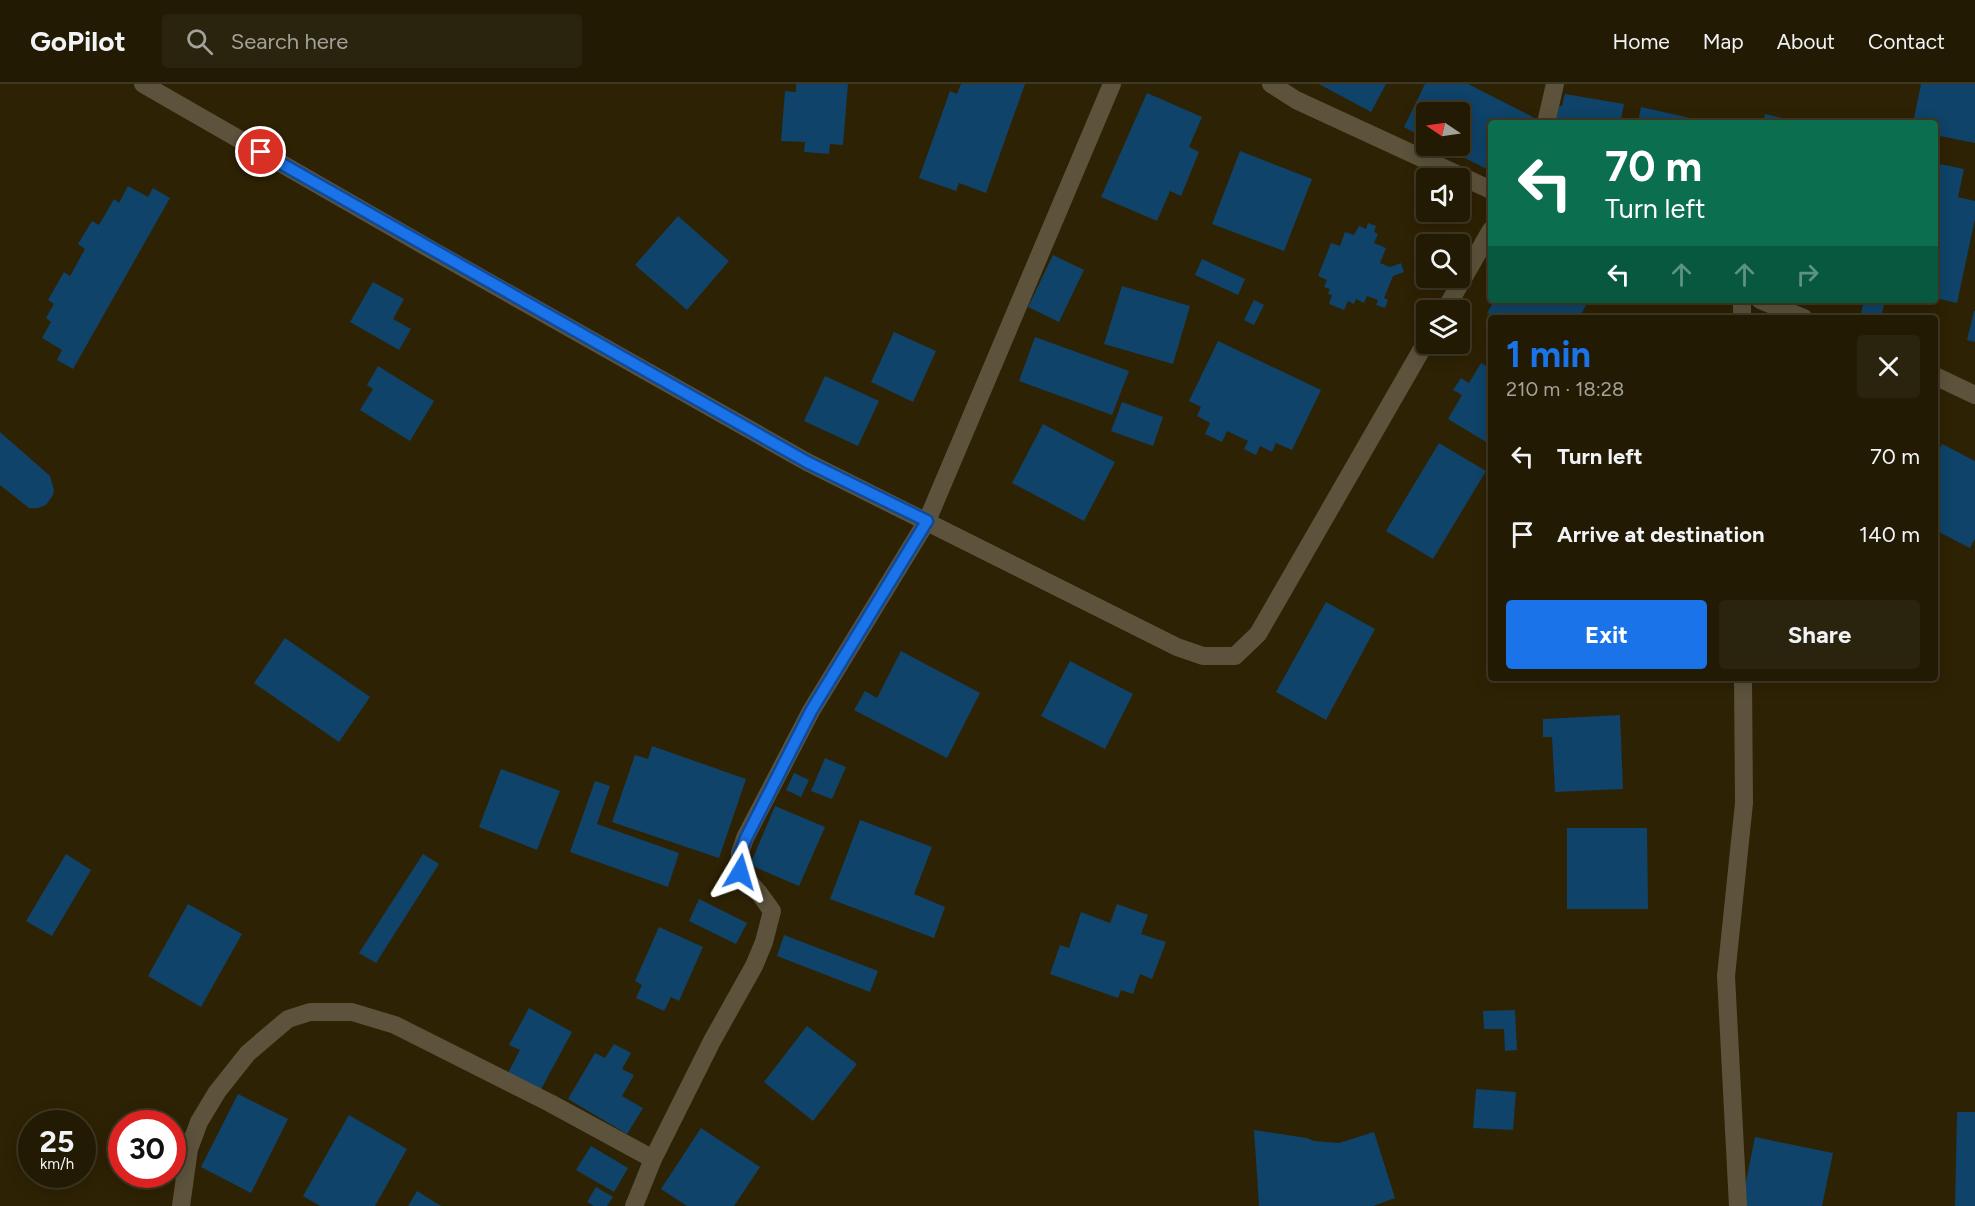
<!DOCTYPE html>
<html lang="en">
<head>
<meta charset="utf-8">
<style>
	body { margin:0; font-family:Figtree,sans-serif; background:#2a230d; color:#f1f3f6; height:100vh; display:flex; flex-direction:column; font-size:22px; white-space:nowrap }
	* { box-sizing:border-box; margin:0 }
	p { font-size:20px; color:#a2a19a }
	.icon { flex:none; width:33px; height:33px; fill:none; stroke:currentColor; stroke-width:2; stroke-linecap:round; stroke-linejoin:round }
	.map { position:relative; flex:1; overflow:hidden }
	.side { position:absolute; left:1488px; top:231px; width:450px; height:366px; display:flex; flex-direction:column; background:#221a03; border-radius:6px; box-shadow:0 3px 15px #0003,0 0 0 2px #3f3825 }
	.side>* { flex:none }
	.guide { position:absolute; left:1488px; top:36px; width:450px; height:183px; border-radius:6px; box-shadow:0 3px 15px #0003,0 0 0 2px #3f3825; background:#0b6e4f; color:#fff; overflow:hidden }
	.needle { width:39px; rotate:283deg }
	.tools { position:absolute; left:1416px; top:18px; display:grid; gap:12px }
	.tools a { display:grid; place-items:center; width:54px; height:54px; border-radius:6px; background:#221a03; box-shadow:0 3px 15px #0003,0 0 0 2px #3f3825; font-size:30px }
	.speed { position:absolute; left:18px; top:1026px; display:flex; gap:12px; font-size:30px; font-weight:700; text-align:center }
	.speed>* { display:grid; place-content:center; width:78px; height:78px; border-radius:50%; background:#221a03; box-shadow:0 3px 15px #0003,0 0 0 2px #3f3825; line-height:1 }
	.speed small { font-size:15px; font-weight:400 }
	.speed .limit { border:9px solid #d22; background:#fff; color:#111 }
	.pin { position:absolute; display:grid; place-items:center; width:51px; height:51px; color:#fff; margin:-26px; border:3px solid #fff; border-radius:50%; box-shadow:0 2px 6px #0007 }
	.me { position:absolute; width:66px; margin:-33px; rotate:7deg; stroke-linejoin:round; filter:drop-shadow(0 0 4px #0008) }
	.turn { display:flex; align-items:center; gap:21px; height:126px; padding:0 18px; font-size:27px }
	.turn .icon { width:78px; height:78px; stroke-width:2.5 }
	.turn b { display:block; font-size:42px; line-height:51px }
	.lanes { display:flex; align-items:center; height:57px; padding:0 18px; background:#0003; justify-content:center; gap:30px; direction:ltr }
	.lanes .off { opacity:.35 }
	.round { display:grid; place-items:center; flex:none; width:63px; height:63px; border-radius:6px; background:#2a230d }
	.head { display:flex; align-items:center; justify-content:space-between; height:102px; padding:0 18px }
	h1 { font-size:36px; font-weight:700; line-height:45px; color:#1a73e8 }
	.primary-button { display:flex; gap:12px; margin-top:auto; padding:12px 18px }
	.primary-button a { flex:1; height:69px; border-radius:6px; background:#1a73e8; color:#fff; font-size:24px; font-weight:700; line-height:69px; text-align:center }
	.primary-button a+a { background:#2a230d; color:#f1f3f6 }
	ul { padding:0; list-style:none }
	li { display:flex; align-items:center; gap:18px; height:78px; padding:0 18px }
	li div { flex:1 }
	li b { display:block; font-size:22px }
	li em { font-style:normal }
	header { display:flex; align-items:center; gap:36px; box-sizing:border-box; height:84px; padding:0 30px; background:#221a03; border-bottom:2px solid #3f3825 }
	header strong { font-size:28px }
	nav { display:flex; gap:33px; margin-inline-start:auto; font-size:21px }
	.search { width:420px; height:54px; background:#2a230d; display:flex; align-items:center; gap:15px; box-sizing:border-box; padding:0 21px; border-radius:6px; color:#a2a19a; font-size:22px }
	.map>svg:first-child { display:block }
	.building { fill:#0f4369 }
	.lines { fill:none; stroke-linecap:round; stroke-linejoin:round }
	.street { stroke:#5d533c; stroke-width:18 }
	.route-casing { stroke:#114b97; stroke-width:15 }
	.route { stroke:#1a73e8; stroke-width:10 }
</style>
</head>
<body>
<header>
<strong>GoPilot</strong>
<div class="search"><svg class="icon" aria-label="search" viewBox="0 0 24 24"><circle cx="10" cy="10" r="6"/><path d="M15 15l6 6"/></svg>Search here</div>
<nav><a>Home</a><a>Map</a><a>About</a><a>Contact</a></nav>
</header>
<div class="map">
<svg width="1975" height="1122" viewBox="0 0 1975 1122">
	<rect width="100%" height="100%" fill="#2e2204"/>
	<!-- building -->
	<g class="building">
		<polygon points="796,0 848,0 843,61 830,60 829,70 804,68 805,58 781,57 785,7 796,8"/>
		<polygon points="961,0 1025,0 986,109 959,99 956,107 919,94 950,7 957,10"/>
		<polygon points="1319,0 1386,0 1371,28"/>
		<polygon points="1425,0 1468,0 1533,33 1530,39 1491,39 1491,87 1440,62 1460,62 1460,28 1426,28 1426,55 1404,43"/>
		<polygon points="1921,0 1975,0 1975,59 1935,51 1935,39 1913,39"/>
		<polygon points="1147,9 1202,33 1189,63 1199,68 1181,112 1170,107 1157,137 1101,113"/>
		<polygon points="1565,10 1624,20 1620,39 1560,39 1560,36 1556,35 1559,22 1562,22"/>
		<polygon points="1641,23 1708,38 1708,39 1638,39"/>
		<polygon points="1765,30 1795,37 1794,39 1763,39"/>
		<polygon points="1240,67 1312,95 1284,167 1212,140"/>
		<polygon points="1935,79 1964,85 1958,113 1975,117 1975,135 1957,219 1935,214"/>
		<polygon points="128,102 148,113 153,104 170,114 73,285 57,276 62,266 42,254 51,238 46,234 54,220 48,216 64,188 70,192 85,165 78,160 92,137 99,141 114,115 119,119"/>
		<polygon points="678,132 729,177 687,226 635,181"/>
		<polygon points="1368,139 1376,142 1374,148 1378,150 1374,159 1386,164 1380,179 1390,183 1401,179 1404,188 1393,192 1384,214 1388,216 1385,224 1376,221 1378,216 1367,212 1364,219 1356,215 1354,220 1348,217 1344,226 1329,220 1332,211 1328,210 1330,205 1324,203 1327,196 1318,192 1331,159 1340,162 1345,148 1354,151 1359,142 1366,145"/>
		<polygon points="1053,171 1084,186 1059,238 1028,223"/>
		<polygon points="1202,175 1245,195 1238,211 1195,191"/>
		<polygon points="373,198 404,215 393,235 411,245 399,266 350,238"/>
		<polygon points="1122,202 1190,222 1173,280 1104,260"/>
		<polygon points="1254,216 1264,221 1254,241 1244,236"/>
		<polygon points="1495,216 1589,216 1579,234 1496,234 1487,229"/>
		<polygon points="1864,216 1885,216 1881,234 1860,234"/>
		<polygon points="1974,227 1975,227 1975,258 1967,256"/>
		<polygon points="894,248 936,267 913,318 871,298"/>
		<polygon points="1035,253 1129,287 1112,331 1019,297"/>
		<polygon points="1218,257 1321,306 1292,366 1276,359 1272,368 1260,362 1256,371 1244,365 1248,357 1227,347 1222,358 1205,350 1210,339 1197,332 1201,323 1189,317"/>
		<polygon points="1481,279 1491,285 1491,361 1448,335 1462,311 1453,306 1461,294 1469,299"/>
		<polygon points="378,282 434,317 410,357 360,326 373,305 367,301"/>
		<polygon points="825,292 879,317 858,362 804,337"/>
		<polygon points="1122,318 1163,333 1153,362 1111,347"/>
		<polygon points="1043,340 1115,378 1084,437 1012,399"/>
		<polygon points="0,348 50,392 54,406 53,411 46,421 38,424 29,424 0,401"/>
		<polygon points="1439,359 1486,387 1433,475 1386,447"/>
		<polygon points="1942,360 1975,377 1975,455 1970,464 1935,446 1935,374"/>
		<polygon points="1326,518 1375,545 1326,636 1276,608"/>
		<polygon points="285,554 370,613 339,658 254,599"/>
		<polygon points="901,567 980,609 947,674 854,626 865,607 877,614"/>
		<polygon points="1070,577 1133,610 1105,665 1041,632"/>
		<polygon points="1620,631 1623,705 1555,708 1552,653 1543,653 1543,635"/>
		<polygon points="652,662 746,695 719,774 612,738 635,671 648,675"/>
		<polygon points="825,674 846,683 832,715 811,707"/>
		<polygon points="501,685 560,707 537,766 479,743"/>
		<polygon points="794,689 809,696 801,713 786,706"/>
		<polygon points="595,697 610,702 597,740 679,769 668,803 570,768"/>
		<polygon points="775,722 825,743 799,802 750,781"/>
		<polygon points="860,736 932,763 914,810 945,823 934,854 830,815"/>
		<polygon points="1567,744 1647,744 1648,825 1567,825"/>
		<polygon points="66,770 91,786 52,852 26,837"/>
		<polygon points="423,770 439,780 376,879 359,869"/>
		<polygon points="699,815 747,839 736,860 689,837"/>
		<polygon points="188,820 242,850 201,923 148,892"/>
		<polygon points="1117,820 1148,831 1141,850 1166,858 1152,895 1140,890 1133,910 1121,906 1118,914 1050,890 1060,861 1069,864 1081,828 1110,839"/>
		<polygon points="659,843 703,863 679,917 671,913 664,927 636,914 642,901 635,897"/>
		<polygon points="784,851 878,887 870,908 777,872"/>
		<polygon points="529,924 572,948 539,1009 507,991 520,966 509,961"/>
		<polygon points="1515,926 1517,966 1505,967 1504,945 1484,945 1483,927"/>
		<polygon points="807,942 857,980 813,1037 764,998"/>
		<polygon points="614,960 631,969 622,985 634,991 622,1012 643,1024 627,1050 568,1015 595,969 605,974"/>
		<polygon points="1476,1005 1516,1008 1513,1046 1473,1044"/>
		<polygon points="238,1010 288,1035 251,1109 201,1083"/>
		<polygon points="1957,1028 1975,1028 1975,1122 1955,1122"/>
		<polygon points="349,1031 407,1065 375,1122 320,1122 303,1112"/>
		<polygon points="701,1044 760,1083 734,1122 687,1122 661,1105"/>
		<polygon points="1254,1046 1307,1054 1314,1057 1339,1059 1374,1048 1395,1114 1373,1122 1259,1122"/>
		<polygon points="1755,1053 1833,1069 1822,1122 1741,1122"/>
		<polygon points="591,1062 628,1084 614,1108 576,1086"/>
		<polygon points="596,1103 613,1113 607,1122 594,1122 587,1118"/>
		<polygon points="417,1107 441,1122 408,1122"/>
	</g>
	<g class="lines">
		<!-- street -->
		<g class="street">
			<polyline points="143,0 437,169 807,378 1177,563 1203,572 1235,572 1258,550 1426,258"/>
			<polyline points="1271,0 1296,16 1491,106"/>
			<polyline points="1546,39 1555,0"/>
			<polyline points="1760,216 1804,234"/>
			<polyline points="1445,226 1491,146"/>
			<polyline points="1742,234 1742,216"/>
			<polyline points="1935,292 1975,311"/>
			<polyline points="181,1122 189,1065 199,1038 217,1008 248,969 288,935 310,928 352,928 395,941 550,1019 653,1075"/>
			<polyline points="634,1122 653,1075 712,957 754,882 764,858 772,827 759,809 740,788 740,769 745,754 811,627 927,437 1112,0"/>
			<polyline points="1738,1122 1726,892 1744,719 1743,594"/>
		</g>
	</g>
	<g class="lines">
		<defs>
			<polyline id="route" points="261,68 807,378 927,437 811,627 746,754 740,769 740,788"/>
		</defs>
		<!-- route casing -->
		<use href="#route" class="route-casing"/>
		<!-- route -->
		<use href="#route" class="route"/>
	</g>
</svg>
<div class="tools">
<a><svg class="needle" viewBox="-14 -14 28 28"><path d="M0-13l5 13h-10z" fill="#e53935"/><path d="M0 13l5-13h-10z" fill="#a2a19a"/></svg></a>
<a><svg class="icon" aria-label="sound" viewBox="0 0 24 24"><path d="M4 9h4l5-4v14l-5-4H4zM17 9q2 3 0 6"/></svg></a>
<a><svg class="icon" aria-label="search" viewBox="0 0 24 24"><circle cx="10" cy="10" r="6"/><path d="M15 15l6 6"/></svg></a>
<a><svg class="icon" aria-label="layers" viewBox="0 0 24 24"><path d="M12 4l9 5-9 5-9-5zM3 14l9 5 9-5"/></svg></a>
</div>
<div class="speed"><div>25<small>km/h</small></div><div class="limit">30</div></div>
<div class="pin" style="left:261px;top:68px;background:#d93025"><svg class="icon" aria-label="arrive" viewBox="0 0 24 24"><path d="M6 21V4h12l-3 4 3 4H6"/></svg></div>
<svg class="me" style="left:740px;top:788px" viewBox="-20 -20 40 40"><path d="M0-17L14 15 0 8-14 15z" fill="#1a73e8" stroke="#fff" stroke-width="4"/></svg>
<div class="guide">
<div class="turn"><svg class="icon" aria-label="left" viewBox="0 0 24 24"><path d="M17 20v-9H6M10 6l-5 5 5 5"/></svg><div><b>70 m</b>Turn left</div></div>
<div class="lanes"><svg class="icon" aria-label="left" viewBox="0 0 24 24"><path d="M17 20v-9H6M10 6l-5 5 5 5"/></svg><svg class="icon off" aria-label="ahead" viewBox="0 0 24 24"><path d="M12 20V5M6 11l6-6 6 6"/></svg><svg class="icon off" aria-label="ahead" viewBox="0 0 24 24"><path d="M12 20V5M6 11l6-6 6 6"/></svg><svg class="icon off" aria-label="right" viewBox="0 0 24 24"><path d="M7 20v-9h11M14 6l5 5-5 5"/></svg></div>
</div>
<section class="side">
<div class="head"><div><h1>1 min</h1><p>210 m · 18:28</p></div><a class="round"><svg class="icon" aria-label="close" viewBox="0 0 24 24"><path d="M6 6l12 12M18 6L6 18"/></svg></a></div>
<ul>
<li><svg class="icon" aria-label="left" viewBox="0 0 24 24"><path d="M17 20v-9H6M10 6l-5 5 5 5"/></svg><div><b>Turn left</b></div><em>70 m</em></li>
<li><svg class="icon" aria-label="arrive" viewBox="0 0 24 24"><path d="M6 21V4h12l-3 4 3 4H6"/></svg><div><b>Arrive at destination</b></div><em>140 m</em></li>
</ul>
<div class="primary-button"><a>Exit</a><a>Share</a></div>
</section>
</div>
</body>
</html>
